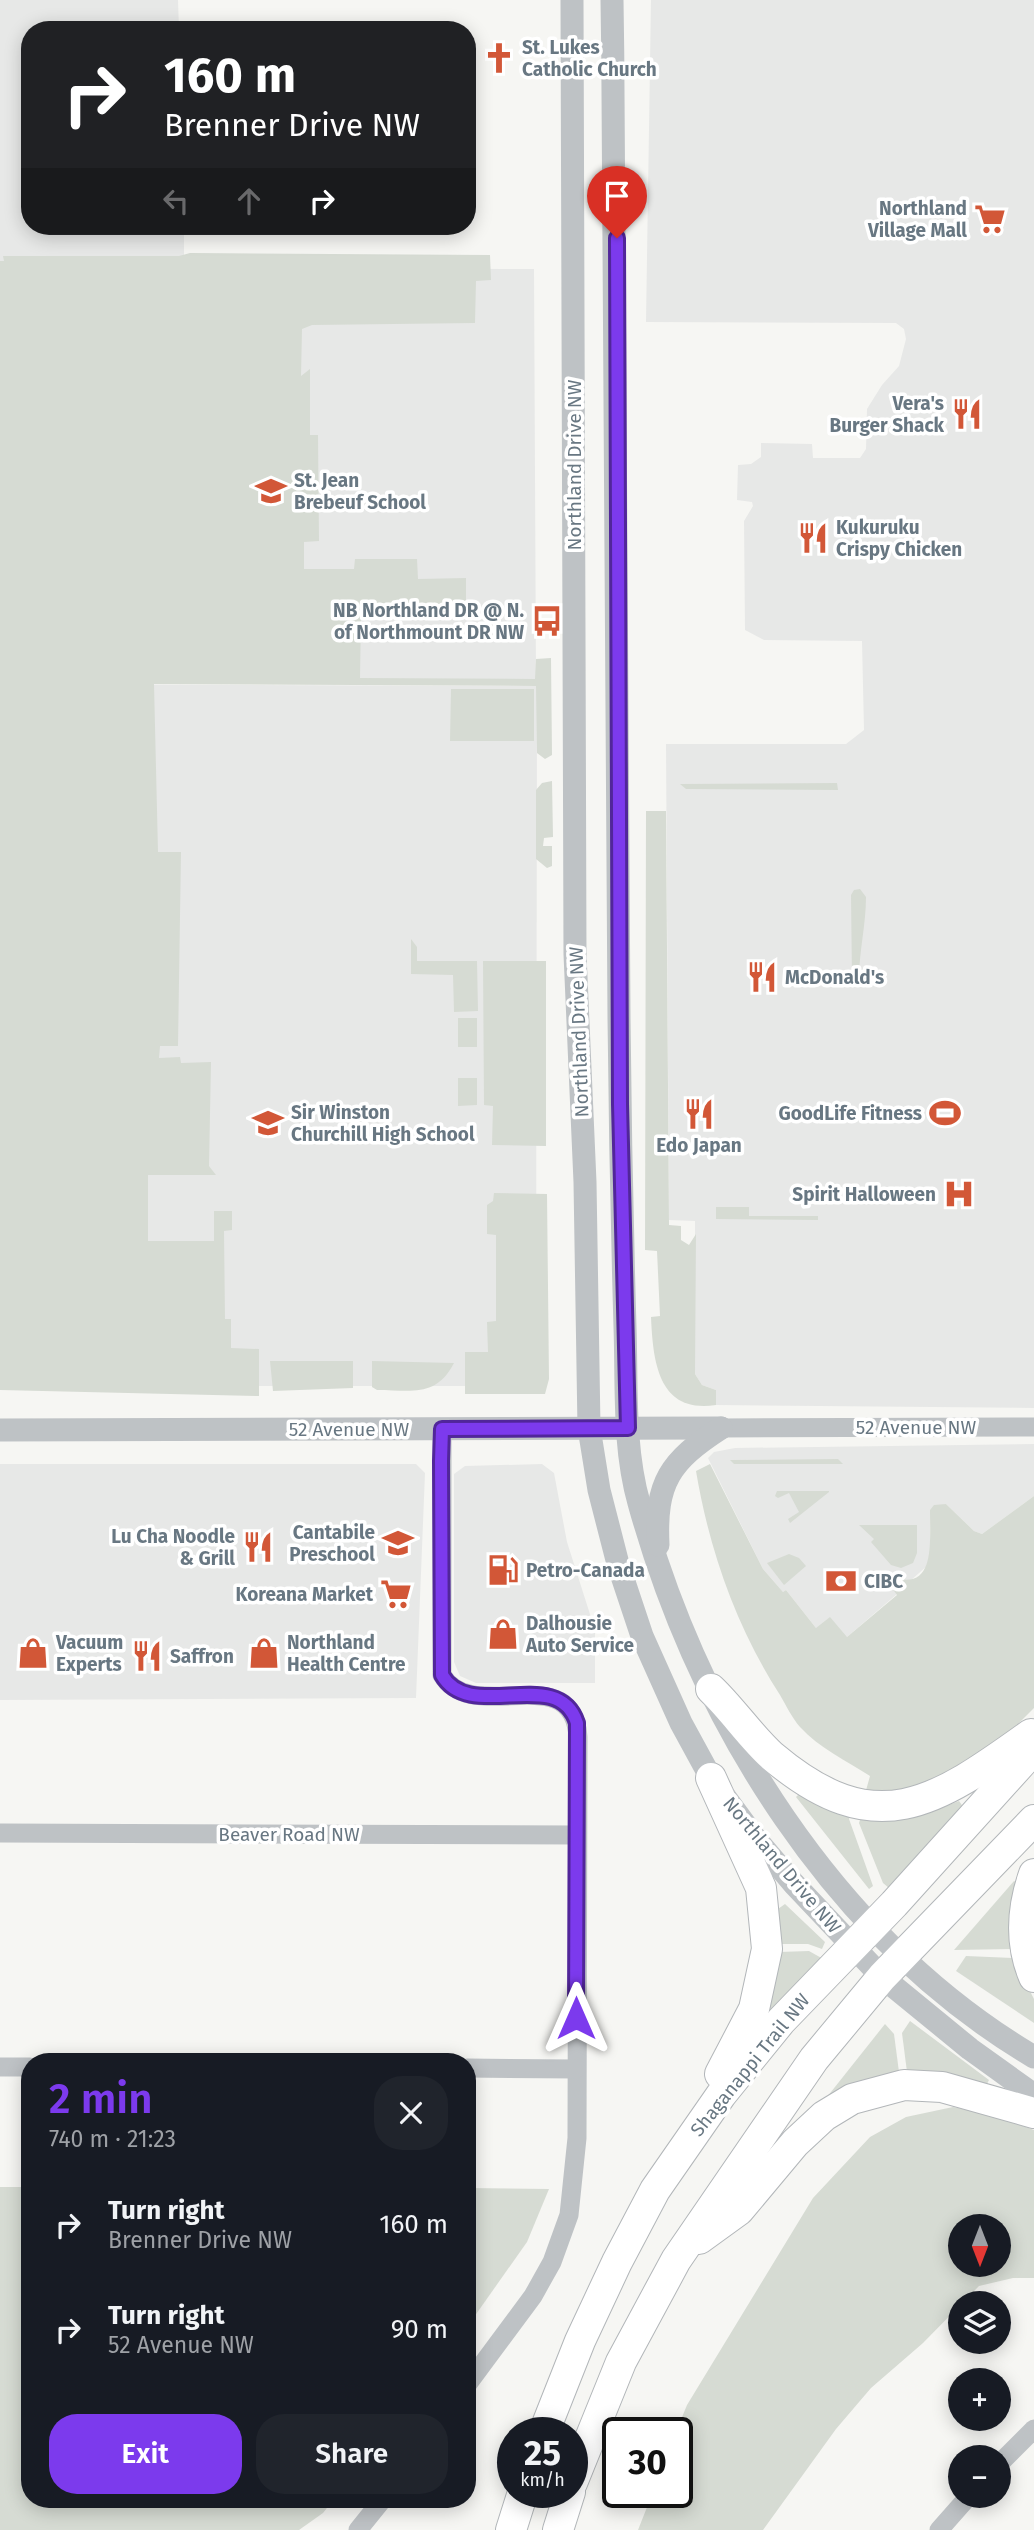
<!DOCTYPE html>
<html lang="en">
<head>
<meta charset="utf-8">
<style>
	body { margin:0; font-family:"Fira Sans",sans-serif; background:#20242c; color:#f1f3f6; height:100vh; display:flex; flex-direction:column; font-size:26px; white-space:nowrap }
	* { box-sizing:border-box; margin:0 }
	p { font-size:23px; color:#9ea1a6 }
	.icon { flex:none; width:38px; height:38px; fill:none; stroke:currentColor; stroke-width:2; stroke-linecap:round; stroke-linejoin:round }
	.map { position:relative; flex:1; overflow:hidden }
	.side { position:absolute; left:21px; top:2053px; width:455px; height:455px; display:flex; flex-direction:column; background:#171b24; border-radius:28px; box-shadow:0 4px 18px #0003 }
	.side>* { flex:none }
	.top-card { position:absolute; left:21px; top:21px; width:455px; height:214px; border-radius:28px; box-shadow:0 4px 18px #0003; background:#202124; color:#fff; overflow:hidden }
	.needle { width:46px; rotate:180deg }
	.buttons { position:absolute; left:948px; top:2214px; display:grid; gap:14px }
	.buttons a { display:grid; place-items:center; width:63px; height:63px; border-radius:50%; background:#171b24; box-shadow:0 4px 18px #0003; font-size:35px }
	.speed { position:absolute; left:497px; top:2417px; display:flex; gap:14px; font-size:35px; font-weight:700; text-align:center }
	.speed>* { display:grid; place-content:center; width:91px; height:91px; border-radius:50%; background:#171b24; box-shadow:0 4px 18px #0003; line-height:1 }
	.speed small { font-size:18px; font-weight:400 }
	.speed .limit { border:4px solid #111; border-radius:10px; background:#fff; color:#111 }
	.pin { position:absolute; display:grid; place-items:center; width:60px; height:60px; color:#fff; margin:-72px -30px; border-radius:50% 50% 50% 0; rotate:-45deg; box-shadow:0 0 7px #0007 }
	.pin .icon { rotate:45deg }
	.me { position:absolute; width:77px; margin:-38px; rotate:0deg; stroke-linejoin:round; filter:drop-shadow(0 0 5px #0008) }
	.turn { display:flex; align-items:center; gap:24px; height:147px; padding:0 28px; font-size:32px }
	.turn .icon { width:91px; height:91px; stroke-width:2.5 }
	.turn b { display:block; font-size:49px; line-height:60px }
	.lanes { display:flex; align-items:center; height:66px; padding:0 28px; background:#0003; justify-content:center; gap:35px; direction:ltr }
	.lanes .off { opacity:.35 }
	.round { display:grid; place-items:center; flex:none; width:74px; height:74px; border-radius:28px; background:#20242c }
	.summary { display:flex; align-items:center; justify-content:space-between; height:119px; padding:0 28px }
	h1 { font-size:42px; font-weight:600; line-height:52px; color:#7c3aed }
	.action { display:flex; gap:14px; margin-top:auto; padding:14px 28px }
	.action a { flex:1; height:80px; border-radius:28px; background:#7c3aed; color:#fff; font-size:28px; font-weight:600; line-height:80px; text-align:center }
	.action a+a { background:#20242c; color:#f1f3f6 }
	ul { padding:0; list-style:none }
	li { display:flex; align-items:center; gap:21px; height:105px; padding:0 28px }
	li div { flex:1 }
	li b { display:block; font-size:26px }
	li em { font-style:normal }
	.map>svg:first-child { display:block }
	.built { fill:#e7e8e7 }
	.green { fill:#d6dbd3; fill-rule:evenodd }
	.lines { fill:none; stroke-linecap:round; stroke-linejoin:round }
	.primary-casing { stroke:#b2b6b9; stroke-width:32 }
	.minor { stroke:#bec2c5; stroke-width:19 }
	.tertiary { stroke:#bec2c5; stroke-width:23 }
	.primary { stroke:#fff; stroke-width:30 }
	.route-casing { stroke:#51269a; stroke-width:18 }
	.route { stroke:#7c3aed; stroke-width:12 }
	.labels { text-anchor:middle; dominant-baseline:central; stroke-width:7; stroke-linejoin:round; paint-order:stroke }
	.poi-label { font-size:19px; font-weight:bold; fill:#687782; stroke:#fff; text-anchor:start }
	.street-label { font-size:19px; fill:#687782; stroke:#fff }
</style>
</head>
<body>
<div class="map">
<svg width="1034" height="2530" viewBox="0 0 1034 2530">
	<rect width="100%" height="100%" fill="#f6f6f3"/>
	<!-- built -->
	<g class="built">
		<polygon points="0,0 178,0 179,30 30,30 30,226 184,226 184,268 534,269 536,679 340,679 5,261 0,261"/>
		<polygon points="651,0 1034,0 1034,1408 716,1405 716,1390 702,1385 695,1374 695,1221 669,1220 666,744 846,744 864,730 862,641 764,640 745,630 744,521 753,506 752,502 737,500 738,465 751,464 761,457 761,443 812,444 813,458 860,458 866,449 867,409 882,385 899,366 906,339 904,329 896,323 646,322"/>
		<polygon points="0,684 537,686 536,1386 0,1386"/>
		<polygon points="1034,1444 1034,1496 982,1534 974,1531 946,1504 930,1510 930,1557 927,1566 910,1581 900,1582 881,1573 897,1594 847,1637 816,1628 786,1590 783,1592 763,1569 708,1458 714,1452 735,1448"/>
		<polygon points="0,1464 416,1464 425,1473 416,1698 0,1700"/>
		<polygon points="542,1464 554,1473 567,1542 595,1630 595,1683 476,1683 460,1676 454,1662 454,1474 465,1466"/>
	</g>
	<!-- green -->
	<g class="green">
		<polygon points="190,253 490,255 491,280 476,281 475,323 312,325 302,329 301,376 310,369 310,435 318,435 319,541 304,542 304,569 354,569 355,559 417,559 418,579 466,578 466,615 361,615 360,678 535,679 536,659 551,658 552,755 545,759 537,753 536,686 154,684 158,852 181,852 178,1046 160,1046 159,1058 180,1057 181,1063 211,1062 209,1166 216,1175 148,1175 148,1241 214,1241 214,1211 232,1211 232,1230 224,1231 225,1319 231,1319 231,1348 259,1349 259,1396 0,1390 0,261 4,261 3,256 179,256"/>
		<polygon points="451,689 534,689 534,741 450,741"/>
		<polygon points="552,781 553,837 544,838 543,846 552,846 552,866 547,868 536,859 536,790 542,783"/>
		<polygon points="837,783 838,790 686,789 680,784"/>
		<path d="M646,811h20l3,414 12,1v14l8,5 7,-11 -1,140 7,11 14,5v15c-58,9 -63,-44 -65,-88l9,-1 -3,-65 -12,-1z"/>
		<path d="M860,889l6,8c0,28 -7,54 -7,83l-4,3 -3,-2 -1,-86 3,-5z"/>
		<polygon points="411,939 417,947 417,961 477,961 478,1011 454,1012 453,975 411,974"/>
		<polygon points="483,961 546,961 546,1146 492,1145 493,1106 484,1105"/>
		<rect x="458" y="1018" width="19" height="29"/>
		<polygon points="458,1078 477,1078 477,1105 458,1106"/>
		<polygon points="494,1193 547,1194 549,1379 545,1394 465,1394 465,1352 488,1352 487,1322 496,1321 496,1235 487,1234 487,1205 493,1201"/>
		<polygon points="716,1207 749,1207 749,1216 818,1216 818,1220 716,1219"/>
		<polygon points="270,1361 353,1361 353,1388 273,1391"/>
		<path d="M372,1361l82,2c-18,35 -43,27 -77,27l-5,-3z"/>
		<polygon points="838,1459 843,1464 734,1464 730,1460"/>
		<path d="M710,1464l53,105 20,23 3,-2 30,38 14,-11 17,20 50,-42 -17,-23c56,27 50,-23 50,-62l4,-5 12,-1 28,27 8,3 52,-38v212l-22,22 -79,59 -68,5 5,-18c-23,-15 -51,-28 -70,-49 -8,-9 -14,-22 -20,-32 -44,-68 -71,-146 -84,-224z"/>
		<polygon points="777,1491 829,1491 829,1492 790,1523 788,1519 799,1512 789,1493 778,1498 775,1496"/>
		<polygon points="859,1525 917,1525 917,1553 913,1563 901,1568 891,1565 871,1542 874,1539"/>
		<polygon points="789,1554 799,1558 806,1566 784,1585 767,1563"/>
		<polygon points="802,1791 850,1815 849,1819 873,1886 869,1889 796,1797"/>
		<path d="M959,1801l5,7 -75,80 -6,-5 -24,-60 2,-6c39,2 62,-1 98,-16z"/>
		<polygon points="1014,1881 1022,1886 1013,1949 954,1950"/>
		<polygon points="785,1904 825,1942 822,1949 808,1944 780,1944 778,1909"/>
		<polygon points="809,1951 825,1960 765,2036 779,1952"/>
		<polygon points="966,1956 1013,1958 1034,1999 1034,2023 956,1971"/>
		<polygon points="910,2021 989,2080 985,2088 907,2072 902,2033"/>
		<polygon points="885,2024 894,2034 899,2072 827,2097"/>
		<path d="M953,2107l40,8 41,15v148h-21l-34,8 -56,57 -52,45 -35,41 -73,101h-125l15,-38h24l-1,-60 11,-27 126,-207 57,-61 36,-20zM961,2226h38v38h-38z"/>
		<polygon points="0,2187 30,2187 30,2499 334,2499 323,2513 299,2530 0,2530"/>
		<polygon points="467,2188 549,2189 527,2242 467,2327"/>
	</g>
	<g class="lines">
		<defs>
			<g id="primary">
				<path d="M711,1689c22,21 39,47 61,67 104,88 163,47 259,-22"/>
				<polyline points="711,1778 761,1888 767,1949 754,2009 720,2074"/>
				<path d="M1034,1874c-12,34 -14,70 0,103"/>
				<polyline points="699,2239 739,2210 795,2143 824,2116 852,2099 904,2085 942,2087 1034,2113"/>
				<polyline points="544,2432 580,2341 617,2262 655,2190 721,2095 781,2021 894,1904 1034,1749"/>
				<polyline points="572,2483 621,2362 676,2260 814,2059 882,1977 1034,1820"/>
				<polyline points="511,2530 523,2492"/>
				<polyline points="558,2530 570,2492"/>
			</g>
		</defs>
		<!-- primary casing -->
		<use href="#primary" class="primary-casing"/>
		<!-- minor -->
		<g class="minor">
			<polyline points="721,1428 1034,1427"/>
			<path d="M442,1429v246c31,52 131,-18 136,62l-1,401 -8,77 -17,47 -19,34 -66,89"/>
			<polyline points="0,1833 577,1835"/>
			<polyline points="0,2067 30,2067"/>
			<polyline points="467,2068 576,2069"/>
			<polyline points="999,2464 1034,2429"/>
			<polyline points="358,2530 383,2499"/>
			<polyline points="939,2530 969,2496"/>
		</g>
		<!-- tertiary -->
		<g class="tertiary">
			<polyline points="572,0 575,954 585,1182 589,1428 599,1490 618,1564 642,1636 681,1723 711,1778 755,1838 794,1884 882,1977 970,2049 1034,2095"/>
			<path d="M612,0c5,339 6,678 7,1018 1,103 3,206 6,309 2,58 -2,120 14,176 61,220 196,436 395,554"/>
			<polyline points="0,1430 721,1428"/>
			<path d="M658,1545c-3,-63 12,-84 63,-117"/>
		</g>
		<!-- primary -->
		<use href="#primary" class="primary"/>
	</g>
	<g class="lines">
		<defs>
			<path id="route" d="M576,2018l1,-295c-19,-59 -107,1 -135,-48l-1,-214 1,-32 186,-1 -8,-324 -3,-866"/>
		</defs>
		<!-- route casing -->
		<use href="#route" class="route-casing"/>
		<!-- route -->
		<use href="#route" class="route"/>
	</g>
	<!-- icons -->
	<defs>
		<symbol id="church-bare" viewBox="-9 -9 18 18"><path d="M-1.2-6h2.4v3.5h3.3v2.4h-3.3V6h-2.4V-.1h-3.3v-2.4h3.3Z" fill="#d25737" stroke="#fff" stroke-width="2.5" paint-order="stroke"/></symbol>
		<symbol id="supermarket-bare" viewBox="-9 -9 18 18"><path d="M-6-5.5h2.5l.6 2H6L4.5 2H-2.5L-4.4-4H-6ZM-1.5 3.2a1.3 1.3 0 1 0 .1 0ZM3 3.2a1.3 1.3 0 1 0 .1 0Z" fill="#d25737" stroke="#fff" stroke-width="2.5" paint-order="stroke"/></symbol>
		<symbol id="restaurant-bare" viewBox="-9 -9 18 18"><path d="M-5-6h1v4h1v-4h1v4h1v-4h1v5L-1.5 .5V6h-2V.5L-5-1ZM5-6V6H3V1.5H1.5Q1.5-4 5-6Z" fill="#d25737" stroke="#fff" stroke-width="2.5" paint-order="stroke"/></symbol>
		<symbol id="school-bare" viewBox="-9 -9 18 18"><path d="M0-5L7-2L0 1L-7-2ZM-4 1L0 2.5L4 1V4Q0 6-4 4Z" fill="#d25737" stroke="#fff" stroke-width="2.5" paint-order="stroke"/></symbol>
		<symbol id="bus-bare" viewBox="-9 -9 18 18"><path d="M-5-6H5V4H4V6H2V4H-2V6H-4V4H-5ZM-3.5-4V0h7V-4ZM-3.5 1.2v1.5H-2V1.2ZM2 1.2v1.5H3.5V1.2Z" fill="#d25737" stroke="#fff" stroke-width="2.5" paint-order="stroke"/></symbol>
		<symbol id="stadium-bare" viewBox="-9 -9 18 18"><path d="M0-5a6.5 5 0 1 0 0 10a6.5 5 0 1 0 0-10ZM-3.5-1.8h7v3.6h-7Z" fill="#d25737" stroke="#fff" stroke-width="2.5" paint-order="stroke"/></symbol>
		<symbol id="hospital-bare" viewBox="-9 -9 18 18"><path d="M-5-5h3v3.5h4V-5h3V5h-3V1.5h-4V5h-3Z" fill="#d25737" stroke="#fff" stroke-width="2.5" paint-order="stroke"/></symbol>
		<symbol id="fuel-bare" viewBox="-9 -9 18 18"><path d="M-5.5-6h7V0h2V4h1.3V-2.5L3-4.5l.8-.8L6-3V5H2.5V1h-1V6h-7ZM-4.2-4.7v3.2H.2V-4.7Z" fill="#d25737" stroke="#fff" stroke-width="2.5" paint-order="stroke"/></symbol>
		<symbol id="bank-bare" viewBox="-9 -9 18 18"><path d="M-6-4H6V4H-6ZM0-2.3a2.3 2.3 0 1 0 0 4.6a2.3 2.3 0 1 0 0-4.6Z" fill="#d25737" stroke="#fff" stroke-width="2.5" paint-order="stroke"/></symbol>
		<symbol id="shop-bare" viewBox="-9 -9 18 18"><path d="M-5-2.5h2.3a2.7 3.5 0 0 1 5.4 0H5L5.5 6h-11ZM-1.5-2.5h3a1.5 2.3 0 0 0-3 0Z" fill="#d25737" stroke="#fff" stroke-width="2.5" paint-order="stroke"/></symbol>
	</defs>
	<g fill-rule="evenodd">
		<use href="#church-bare" x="477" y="36" width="44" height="44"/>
		<use href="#supermarket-bare" x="968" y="197" width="44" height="44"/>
		<use href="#restaurant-bare" x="945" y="392" width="44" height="44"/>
		<use href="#school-bare" x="249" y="469" width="44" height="44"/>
		<use href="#restaurant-bare" x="791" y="516" width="44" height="44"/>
		<use href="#bus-bare" x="525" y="599" width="44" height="44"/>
		<use href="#restaurant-bare" x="740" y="955" width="44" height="44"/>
		<use href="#stadium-bare" x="923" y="1091" width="44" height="44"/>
		<use href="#restaurant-bare" x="677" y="1092" width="44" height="44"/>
		<use href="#school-bare" x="246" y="1101" width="44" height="44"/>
		<use href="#hospital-bare" x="937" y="1172" width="44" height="44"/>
		<use href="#school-bare" x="376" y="1521" width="44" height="44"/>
		<use href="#restaurant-bare" x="236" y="1525" width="44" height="44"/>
		<use href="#fuel-bare" x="481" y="1548" width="44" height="44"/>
		<use href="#bank-bare" x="819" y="1559" width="44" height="44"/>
		<use href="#supermarket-bare" x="374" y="1572" width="44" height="44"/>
		<use href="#shop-bare" x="481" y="1612" width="44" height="44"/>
		<use href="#shop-bare" x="11" y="1631" width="44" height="44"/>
		<use href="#shop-bare" x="242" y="1631" width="44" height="44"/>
		<use href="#restaurant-bare" x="125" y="1634" width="44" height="44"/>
	</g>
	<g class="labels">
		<!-- poi labels -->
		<g class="poi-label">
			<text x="522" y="47">St. Lukes<tspan x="522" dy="22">Catholic Church</tspan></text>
			<text x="967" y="208" text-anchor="end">Northland<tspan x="967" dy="22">Village Mall</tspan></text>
			<text x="944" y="403" text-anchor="end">Vera's<tspan x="944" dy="22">Burger Shack</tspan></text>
			<text x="294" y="480">St. Jean<tspan x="294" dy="22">Brebeuf School</tspan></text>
			<text x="836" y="527">Kukuruku<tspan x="836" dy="22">Crispy Chicken</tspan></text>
			<text x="524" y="610" text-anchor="end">NB Northland DR @ N.<tspan x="524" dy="22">of Northmount DR NW</tspan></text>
			<text x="785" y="977">McDonald's</text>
			<text x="291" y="1112">Sir Winston<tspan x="291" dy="22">Churchill High School</tspan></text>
			<text x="922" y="1113" text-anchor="end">GoodLife Fitness</text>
			<text x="699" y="1145" text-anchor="middle">Edo Japan</text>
			<text x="936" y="1194" text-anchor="end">Spirit Halloween</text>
			<text x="375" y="1532" text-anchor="end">Cantabile<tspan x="375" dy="22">Preschool</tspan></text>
			<text x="235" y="1536" text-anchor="end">Lu Cha Noodle<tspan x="235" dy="22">&amp; Grill</tspan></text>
			<text x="526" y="1570">Petro-Canada</text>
			<text x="864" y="1581">CIBC</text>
			<text x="373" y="1594" text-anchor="end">Koreana Market</text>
			<text x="526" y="1623">Dalhousie<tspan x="526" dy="22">Auto Service</tspan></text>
			<text x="56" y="1642">Vacuum<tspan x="56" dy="22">Experts</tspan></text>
			<text x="287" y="1642">Northland<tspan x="287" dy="22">Health Centre</tspan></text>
			<text x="170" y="1656">Saffron</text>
		</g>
		<!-- street labels -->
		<g class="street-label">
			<text transform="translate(574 465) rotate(-90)">Northland Drive NW</text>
			<text transform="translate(579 1032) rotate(-92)">Northland Drive NW</text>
			<text x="916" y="1427">52 Avenue NW</text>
			<text x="349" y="1429">52 Avenue NW</text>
			<text x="289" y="1834">Beaver Road NW</text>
			<text transform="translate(782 1865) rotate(50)">Northland Drive NW</text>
			<text transform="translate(750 2065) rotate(-51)">Shaganappi Trail NW</text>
		</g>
	</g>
</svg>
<div class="buttons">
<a><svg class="needle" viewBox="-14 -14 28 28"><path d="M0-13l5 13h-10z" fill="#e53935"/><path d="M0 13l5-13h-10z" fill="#9ea1a6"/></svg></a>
<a><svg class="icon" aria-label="layers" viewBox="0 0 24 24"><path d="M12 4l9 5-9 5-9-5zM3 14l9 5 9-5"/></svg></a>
<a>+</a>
<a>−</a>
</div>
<div class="speed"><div>25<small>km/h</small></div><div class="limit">30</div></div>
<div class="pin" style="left:617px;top:238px;background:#d93025"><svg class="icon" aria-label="arrive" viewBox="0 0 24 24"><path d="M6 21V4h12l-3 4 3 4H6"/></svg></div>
<svg class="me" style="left:576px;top:2018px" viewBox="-20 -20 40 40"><path d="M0-17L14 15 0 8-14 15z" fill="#7c3aed" stroke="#fff" stroke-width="4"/></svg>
<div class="top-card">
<div class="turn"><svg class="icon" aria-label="right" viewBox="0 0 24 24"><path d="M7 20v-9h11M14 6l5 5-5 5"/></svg><div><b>160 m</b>Brenner Drive NW</div></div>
<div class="lanes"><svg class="icon off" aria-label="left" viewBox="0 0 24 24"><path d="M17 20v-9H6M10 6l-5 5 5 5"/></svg><svg class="icon off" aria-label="ahead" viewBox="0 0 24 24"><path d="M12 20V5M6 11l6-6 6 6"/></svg><svg class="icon" aria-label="right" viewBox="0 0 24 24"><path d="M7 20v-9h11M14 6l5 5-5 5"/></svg></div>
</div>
<section class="side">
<div class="summary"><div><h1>2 min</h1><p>740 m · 21:23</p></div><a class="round"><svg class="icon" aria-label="close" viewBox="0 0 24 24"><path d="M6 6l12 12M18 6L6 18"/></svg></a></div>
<ul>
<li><svg class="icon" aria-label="right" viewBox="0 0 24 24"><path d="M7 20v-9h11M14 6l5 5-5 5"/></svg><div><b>Turn right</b><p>Brenner Drive NW</p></div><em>160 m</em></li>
<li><svg class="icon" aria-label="right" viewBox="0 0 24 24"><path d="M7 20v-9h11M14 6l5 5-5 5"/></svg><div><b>Turn right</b><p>52 Avenue NW</p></div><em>90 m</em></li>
</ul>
<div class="action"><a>Exit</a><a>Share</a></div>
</section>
</div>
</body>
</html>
